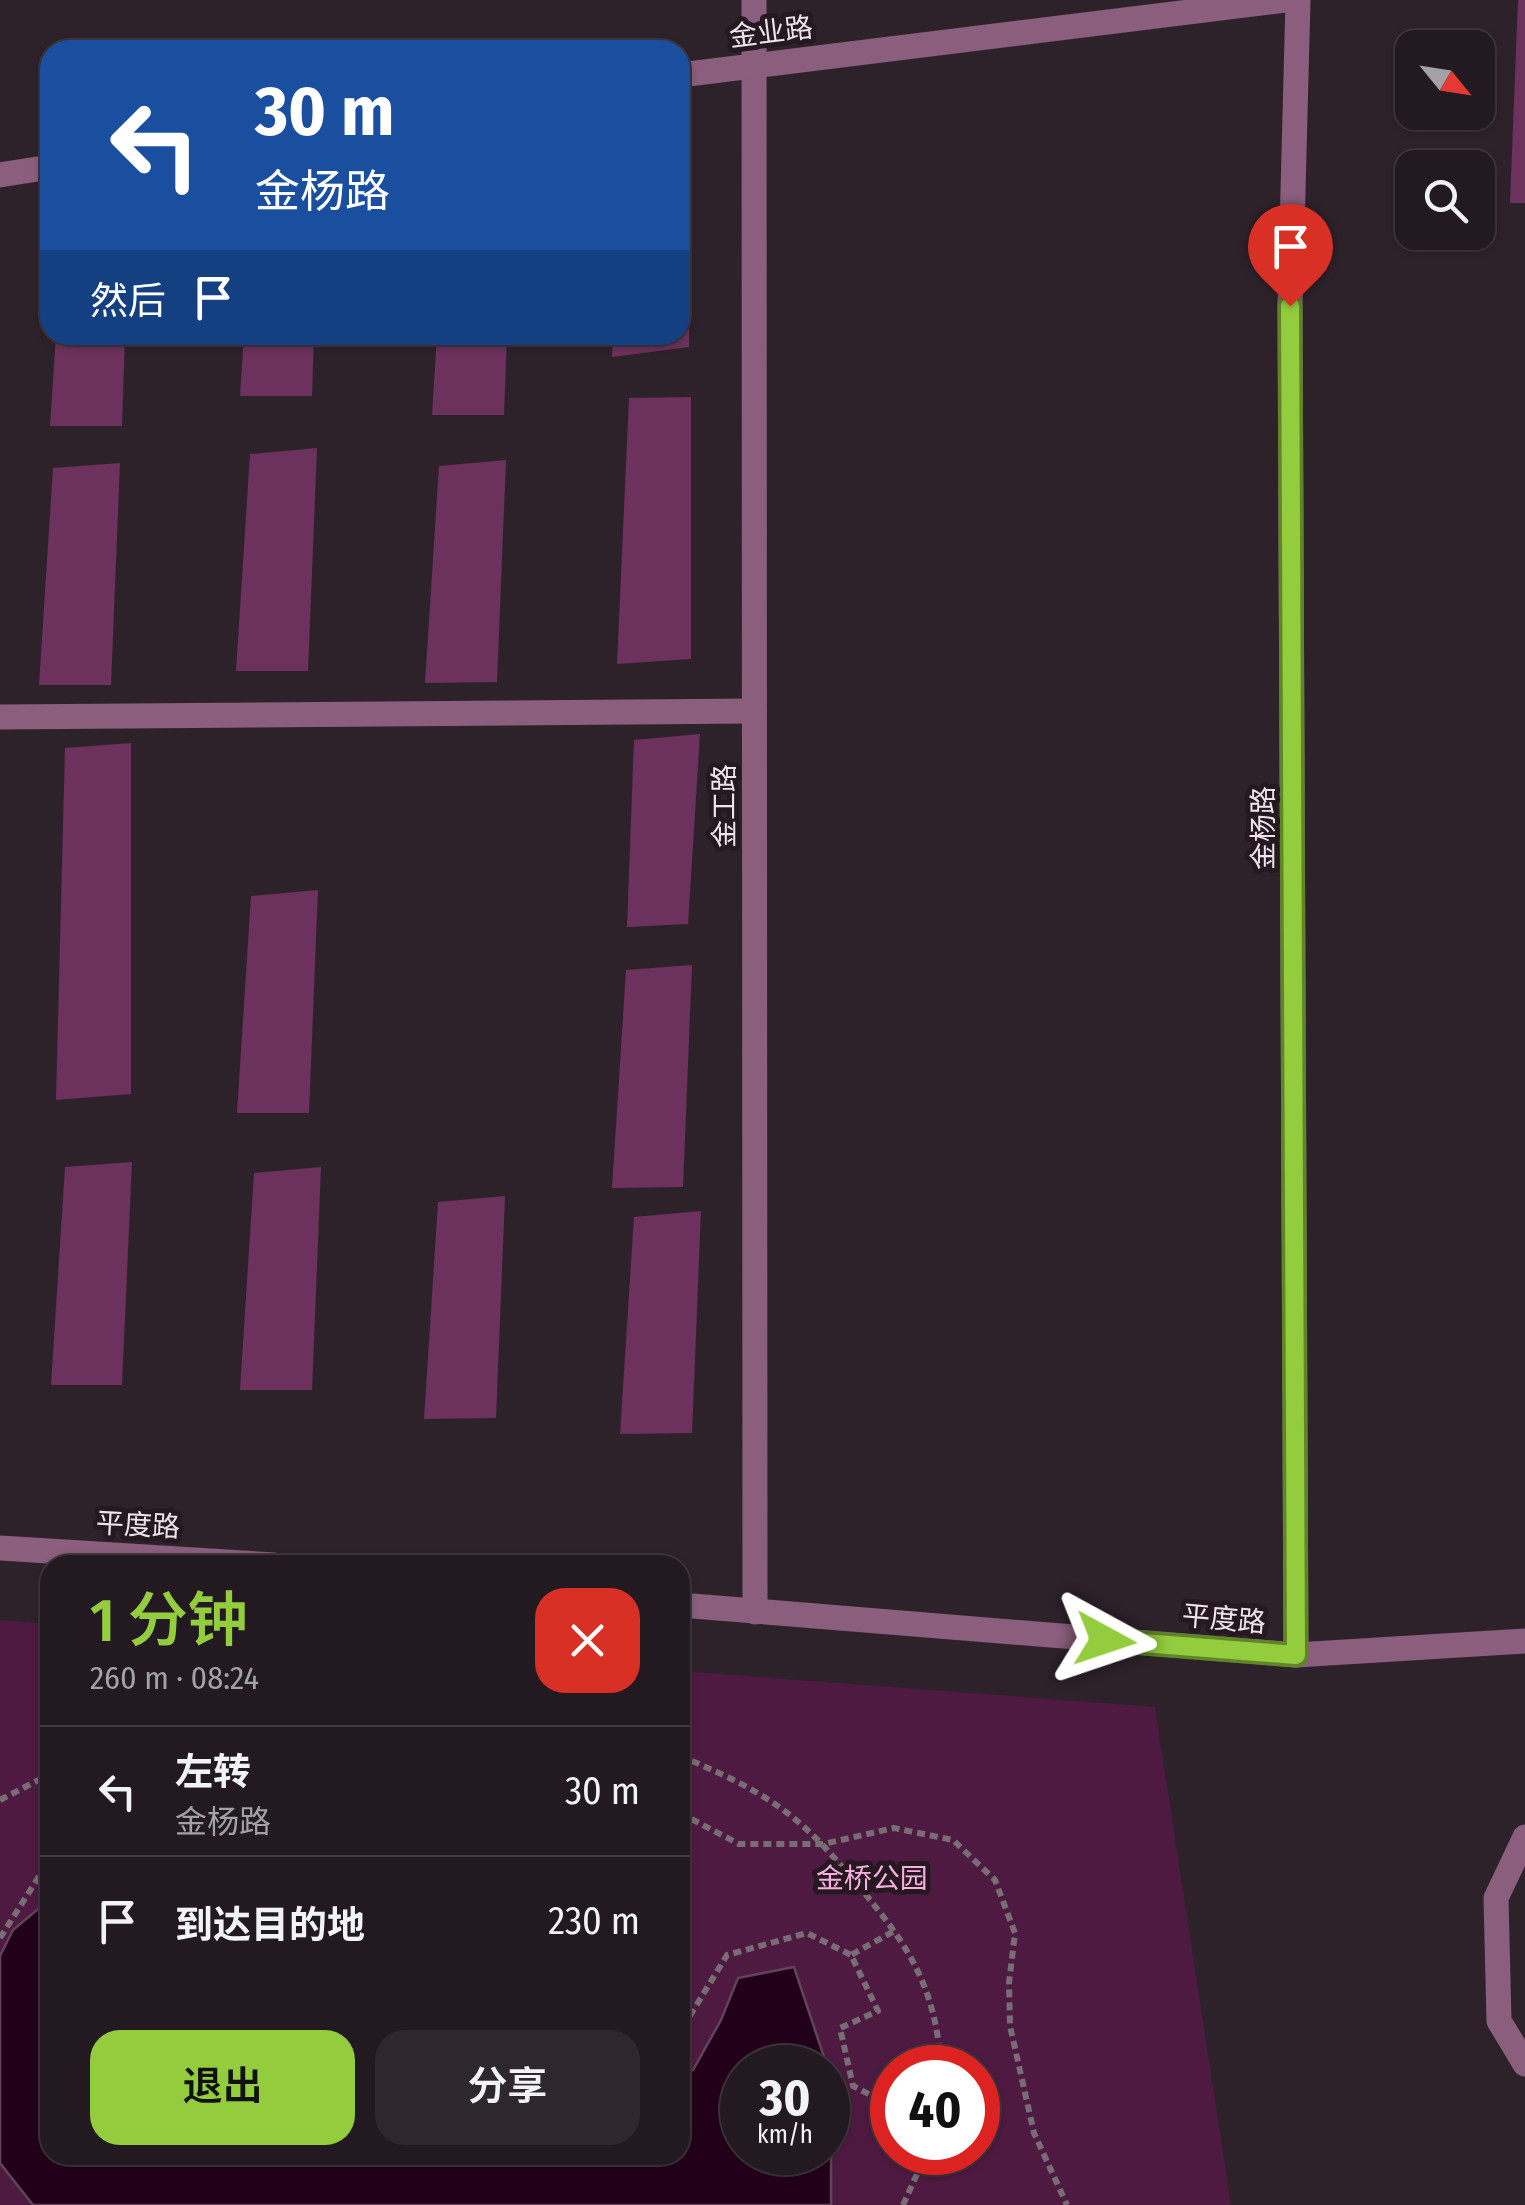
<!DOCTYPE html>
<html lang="zh">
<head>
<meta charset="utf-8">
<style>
	body { margin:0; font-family:"Fira Sans Condensed","Noto Sans SC",sans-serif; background:#2e272d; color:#f1f3f6; height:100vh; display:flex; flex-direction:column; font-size:38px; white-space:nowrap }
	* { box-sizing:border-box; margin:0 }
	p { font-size:32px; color:#a2a1a5 }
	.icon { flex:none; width:55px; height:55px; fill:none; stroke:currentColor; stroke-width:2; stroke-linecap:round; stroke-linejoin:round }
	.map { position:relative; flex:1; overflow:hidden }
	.details { position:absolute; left:40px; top:1555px; width:650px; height:610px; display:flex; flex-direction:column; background:#221a20; border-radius:30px; box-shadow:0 2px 8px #0004,0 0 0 2px #3f383e }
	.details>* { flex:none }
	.hud { position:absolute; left:40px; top:40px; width:650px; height:305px; border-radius:30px; box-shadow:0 2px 8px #0004,0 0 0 2px #3f383e; background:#1a4fa0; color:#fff; overflow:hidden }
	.needle { width:65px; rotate:120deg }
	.buttons { position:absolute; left:1395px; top:30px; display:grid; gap:20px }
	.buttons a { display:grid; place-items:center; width:100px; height:100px; border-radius:20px; background:#221a20; box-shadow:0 2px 8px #0004,0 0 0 2px #3f383e; font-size:50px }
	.speed { position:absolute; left:720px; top:2045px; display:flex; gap:20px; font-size:50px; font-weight:700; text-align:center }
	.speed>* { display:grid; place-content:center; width:130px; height:130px; border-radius:50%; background:#221a20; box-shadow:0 2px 8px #0004,0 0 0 2px #3f383e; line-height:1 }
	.speed small { font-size:25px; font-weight:400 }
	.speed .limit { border:15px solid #d22; background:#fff; color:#111 }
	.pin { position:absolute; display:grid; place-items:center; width:85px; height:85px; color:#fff; margin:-102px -42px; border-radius:50% 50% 50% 0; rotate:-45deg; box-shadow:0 0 10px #0007 }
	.pin .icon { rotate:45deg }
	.me { position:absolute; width:110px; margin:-55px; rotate:95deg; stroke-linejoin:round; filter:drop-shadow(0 0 8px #0008) }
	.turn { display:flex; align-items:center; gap:35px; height:210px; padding:0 50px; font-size:45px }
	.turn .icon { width:130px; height:130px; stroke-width:2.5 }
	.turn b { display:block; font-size:70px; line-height:85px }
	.then { display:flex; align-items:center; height:95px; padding:0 50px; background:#0003; gap:20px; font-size:38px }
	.round { display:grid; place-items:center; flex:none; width:105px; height:105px; border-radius:30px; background:#2e272d }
	.headline { display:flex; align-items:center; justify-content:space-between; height:170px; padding:0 50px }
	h1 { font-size:60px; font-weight:600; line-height:75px; color:#93cc3d }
	.action { display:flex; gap:20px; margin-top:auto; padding:20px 50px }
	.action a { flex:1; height:115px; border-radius:30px; background:#93cc3d; color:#111; font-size:40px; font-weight:600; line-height:115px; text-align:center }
	.action a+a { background:#2e272d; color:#f1f3f6 }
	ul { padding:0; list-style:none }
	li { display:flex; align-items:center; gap:30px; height:130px; padding:0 50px; border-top:2px solid #3f383e }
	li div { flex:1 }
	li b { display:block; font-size:38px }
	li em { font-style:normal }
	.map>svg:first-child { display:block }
	.green { fill:#4e1a41; fill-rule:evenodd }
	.water { fill:#23001a; stroke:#604458; stroke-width:2.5; fill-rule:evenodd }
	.building { fill:#6c315c }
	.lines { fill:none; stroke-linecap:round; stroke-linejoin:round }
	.path { stroke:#786d74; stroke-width:6; stroke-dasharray:8 5; stroke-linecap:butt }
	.minor { stroke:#8b5e7d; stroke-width:25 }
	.route-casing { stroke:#608528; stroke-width:25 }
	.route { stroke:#93cc3d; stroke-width:18 }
	.labels { text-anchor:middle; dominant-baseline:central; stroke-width:10; stroke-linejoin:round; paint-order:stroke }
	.street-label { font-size:28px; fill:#ede4e9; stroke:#251820 }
	.park-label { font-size:28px; fill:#f7aee0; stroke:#251820 }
</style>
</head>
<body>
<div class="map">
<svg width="1525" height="2205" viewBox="0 0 1525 2205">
	<rect width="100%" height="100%" fill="#2e222a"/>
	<!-- green -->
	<path class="green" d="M0,1620l50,4v531h630v-484l475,36 76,498h-1231zM742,2068h86v84h-86zM892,2068h86v84h-86z"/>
	<!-- water -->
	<path class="water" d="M50,1899v256h630v-81l13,-4 28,-50 17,-42 56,-11 37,111v127h-798l-33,-42v-207l13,-26zM742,2068h86v84h-86z"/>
	<!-- building -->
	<g class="building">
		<polygon points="1518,0 1525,0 1525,203 1510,203"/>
		<polygon points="689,131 689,347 612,357 613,335 680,335 680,132"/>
		<polygon points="56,335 125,335 122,426 50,426"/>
		<polygon points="244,335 314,335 312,396 240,396"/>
		<polygon points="437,335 507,335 504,415 432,415"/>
		<polygon points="691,397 691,659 617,664 629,398"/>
		<polygon points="317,448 308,671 236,671 250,454"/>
		<polygon points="506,460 497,682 425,683 439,466"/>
		<polygon points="120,463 111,685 39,685 53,468"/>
		<polygon points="700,734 688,924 627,927 634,740"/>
		<polygon points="131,743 131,1094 56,1100 65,748"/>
		<polygon points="318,890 309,1113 237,1113 251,896"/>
		<polygon points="692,965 683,1187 612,1188 626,970"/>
		<polygon points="132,1162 122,1385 51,1385 65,1167"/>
		<polygon points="321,1167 312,1390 240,1390 254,1173"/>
		<polygon points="505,1196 496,1418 424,1419 438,1202"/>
		<polygon points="701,1211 692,1433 620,1434 634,1217"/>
	</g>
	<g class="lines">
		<!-- path -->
		<g class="path">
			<path d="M680,1756c34,14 72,31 102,53 29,21 52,48 75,75 51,61 79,102 84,184"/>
			<polyline points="0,1800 50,1774"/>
			<polyline points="680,1813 739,1844 823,1844 894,1828 953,1840 995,1880 1015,1933 1009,1983 1010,2026 1034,2133 1067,2205"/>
			<polyline points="680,1927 689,1939 688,2018"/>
			<polyline points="0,1938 50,1859"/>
			<polyline points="680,2024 688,2019 727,1955 807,1933 851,1955"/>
			<polyline points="892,2106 853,2086 840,2028 878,2011 851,1955 896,1930"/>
			<polyline points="903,2205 927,2152"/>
		</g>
		<!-- minor -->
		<g class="minor">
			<polyline points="754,0 755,1612"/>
			<polyline points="680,75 1286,0"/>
			<polyline points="0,175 50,167"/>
			<polyline points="0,717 754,711"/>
			<polyline points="0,1548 274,1565"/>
			<polyline points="680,1605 1296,1655 1525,1641"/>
			<polyline points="1296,1655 1290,306 1298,0"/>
			<polyline points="1525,1837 1496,1898 1499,2021 1525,2064"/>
		</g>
	</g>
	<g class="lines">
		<defs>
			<polyline id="route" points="1105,1640 1296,1655 1290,306"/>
		</defs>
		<!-- route casing -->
		<use href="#route" class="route-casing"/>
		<!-- route -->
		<use href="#route" class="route"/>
	</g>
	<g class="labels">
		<!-- street labels -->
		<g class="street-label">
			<text transform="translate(771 32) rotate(-7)">金业路</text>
			<text transform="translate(724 806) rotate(-90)">金工路</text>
			<text transform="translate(1263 828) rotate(-90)">金杨路</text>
			<text transform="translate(138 1525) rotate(3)">平度路</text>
			<text transform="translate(1224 1619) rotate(5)">平度路</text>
		</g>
		<!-- park labels -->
		<g class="park-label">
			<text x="872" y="1878">金桥公园</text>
		</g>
	</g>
</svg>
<div class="buttons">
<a><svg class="needle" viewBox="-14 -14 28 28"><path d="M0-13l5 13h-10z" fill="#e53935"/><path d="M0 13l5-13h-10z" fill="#a2a1a5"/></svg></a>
<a><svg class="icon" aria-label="search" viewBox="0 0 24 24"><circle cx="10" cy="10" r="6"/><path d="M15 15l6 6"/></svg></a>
</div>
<div class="speed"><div>30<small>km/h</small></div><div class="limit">40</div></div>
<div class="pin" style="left:1290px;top:306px;background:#d93025"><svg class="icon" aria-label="arrive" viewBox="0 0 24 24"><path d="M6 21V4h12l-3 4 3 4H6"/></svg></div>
<svg class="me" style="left:1105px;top:1640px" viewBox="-20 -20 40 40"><path d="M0-17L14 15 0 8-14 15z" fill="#93cc3d" stroke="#fff" stroke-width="4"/></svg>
<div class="hud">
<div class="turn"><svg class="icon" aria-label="left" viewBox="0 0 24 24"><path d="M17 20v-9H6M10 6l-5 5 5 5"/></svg><div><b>30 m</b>金杨路</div></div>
<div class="then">然后<svg class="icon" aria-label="arrive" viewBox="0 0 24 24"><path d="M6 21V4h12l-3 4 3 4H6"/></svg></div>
</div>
<section class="details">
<div class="headline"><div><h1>1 分钟</h1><p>260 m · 08:24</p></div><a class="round" style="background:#d93025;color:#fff"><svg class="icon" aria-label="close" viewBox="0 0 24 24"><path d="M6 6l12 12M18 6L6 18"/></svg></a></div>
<ul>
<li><svg class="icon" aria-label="left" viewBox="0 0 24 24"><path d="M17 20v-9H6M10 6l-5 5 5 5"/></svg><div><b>左转</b><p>金杨路</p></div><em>30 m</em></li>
<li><svg class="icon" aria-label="arrive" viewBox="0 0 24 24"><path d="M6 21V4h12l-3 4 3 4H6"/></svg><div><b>到达目的地</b></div><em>230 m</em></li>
</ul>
<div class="action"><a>退出</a><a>分享</a></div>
</section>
</div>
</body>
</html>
